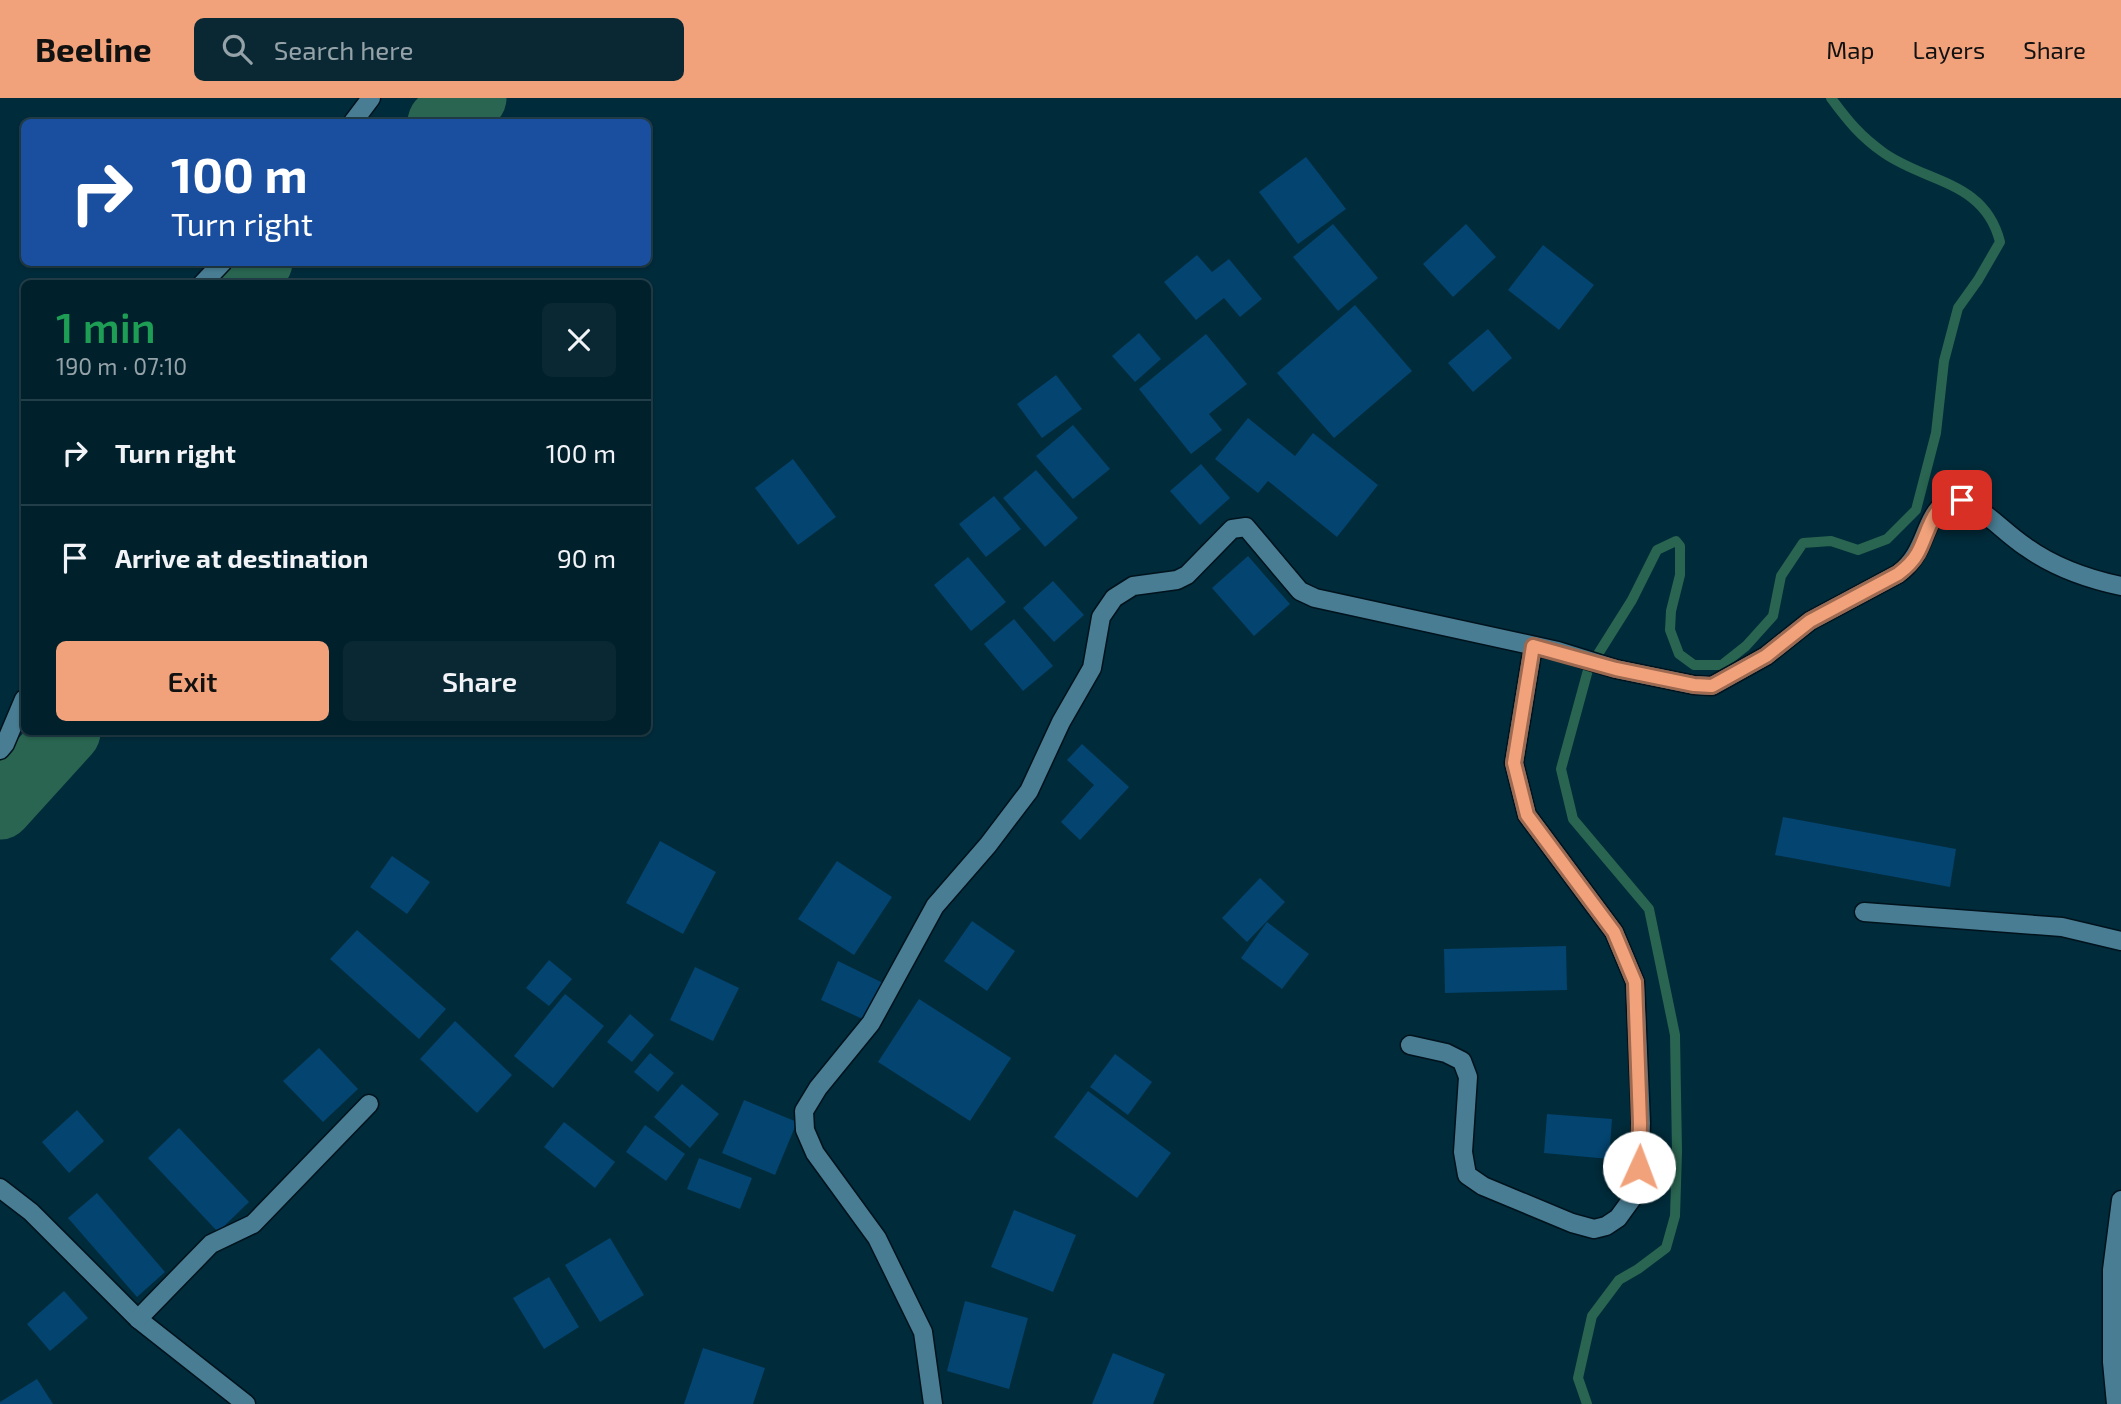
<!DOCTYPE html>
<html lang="en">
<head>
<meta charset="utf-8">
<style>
	body { margin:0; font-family:"Exo 2",sans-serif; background:#0a2834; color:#f1f3f6; height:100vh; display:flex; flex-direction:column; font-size:26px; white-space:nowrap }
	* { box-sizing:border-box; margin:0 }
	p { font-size:23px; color:#95a3a9 }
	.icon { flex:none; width:38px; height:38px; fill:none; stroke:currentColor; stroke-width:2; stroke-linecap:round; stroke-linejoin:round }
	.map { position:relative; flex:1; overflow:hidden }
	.side { position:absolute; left:21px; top:182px; width:630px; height:455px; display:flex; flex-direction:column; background:#00202c; border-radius:10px; box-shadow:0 2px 5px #0004,0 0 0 2px #223e48 }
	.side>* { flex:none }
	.banner { position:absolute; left:21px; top:21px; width:630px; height:147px; border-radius:10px; box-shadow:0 2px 5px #0004,0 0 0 2px #223e48; background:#1a4fa0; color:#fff; overflow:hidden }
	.pin { position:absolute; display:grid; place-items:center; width:60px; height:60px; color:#fff; margin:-30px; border-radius:14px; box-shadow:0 4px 10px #0006 }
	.me { position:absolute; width:77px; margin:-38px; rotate:2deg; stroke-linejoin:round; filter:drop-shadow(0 0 5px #0008) }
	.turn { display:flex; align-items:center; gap:24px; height:147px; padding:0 35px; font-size:32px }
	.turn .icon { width:91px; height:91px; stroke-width:2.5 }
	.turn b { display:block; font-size:49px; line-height:60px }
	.round { display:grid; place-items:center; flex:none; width:74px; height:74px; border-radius:10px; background:#0a2834 }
	.head { display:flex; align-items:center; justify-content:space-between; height:119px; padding:0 35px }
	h1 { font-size:42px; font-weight:600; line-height:52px; color:#1e9e55 }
	.button { display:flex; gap:14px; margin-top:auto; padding:14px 35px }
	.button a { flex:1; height:80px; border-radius:10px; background:#f1a27b; color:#111; font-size:28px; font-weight:600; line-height:80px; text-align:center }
	.button a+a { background:#0a2834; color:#f1f3f6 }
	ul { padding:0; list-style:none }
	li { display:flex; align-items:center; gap:21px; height:105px; padding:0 35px; border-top:2px solid #223e48 }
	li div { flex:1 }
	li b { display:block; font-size:26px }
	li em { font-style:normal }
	header { display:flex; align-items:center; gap:42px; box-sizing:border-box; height:98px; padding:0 35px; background:#f1a27b; color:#111 }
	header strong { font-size:33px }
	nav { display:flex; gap:38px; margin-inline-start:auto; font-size:24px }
	.search { width:490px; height:63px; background:#0a2834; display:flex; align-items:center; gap:18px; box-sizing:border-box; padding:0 24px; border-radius:10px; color:#95a3a9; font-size:26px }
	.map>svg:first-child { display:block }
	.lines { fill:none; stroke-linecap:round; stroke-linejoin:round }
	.stream { stroke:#296550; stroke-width:10 }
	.river { stroke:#296550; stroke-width:65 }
	.building { fill:#034470 }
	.street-casing { stroke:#00121c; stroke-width:21 }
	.street { stroke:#487d93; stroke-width:18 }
	.route-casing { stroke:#9d6950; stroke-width:18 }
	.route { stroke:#f1a27b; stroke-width:12 }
</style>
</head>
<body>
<header>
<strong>Beeline</strong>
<div class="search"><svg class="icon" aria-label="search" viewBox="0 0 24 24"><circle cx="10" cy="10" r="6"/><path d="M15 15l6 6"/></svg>Search here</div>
<nav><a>Map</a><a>Layers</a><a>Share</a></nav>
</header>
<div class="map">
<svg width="2121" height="1306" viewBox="0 0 2121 1306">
	<rect width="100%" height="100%" fill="#002b3a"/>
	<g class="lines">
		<!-- stream -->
		<path class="stream" d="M1587,1306l-9,-26 14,-62 27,-36 19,-11 28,-21 9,-32 2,-64 -2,-117 -26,-126 -76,-90 -12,-50 27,-99 44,-70 25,-50 19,-9 4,5v29l-9,36 -1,19 9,24 15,11h28l24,-19 27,-30 8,-40 22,-33 28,-2 27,9 29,-11 29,-29 20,-77 8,-72 14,-53 20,-28 22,-38c-15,-61 -73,-59 -116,-89 -24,-17 -36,-32 -53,-55"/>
		<!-- river -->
		<g class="river">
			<polyline points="440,24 474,0"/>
			<polyline points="243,186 260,164"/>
			<polyline points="0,709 68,634"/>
		</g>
	</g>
	<!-- building -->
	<g class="building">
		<polygon points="1306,59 1346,111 1298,146 1259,94"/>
		<polygon points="1333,126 1378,180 1338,213 1293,159"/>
		<polygon points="1466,126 1496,159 1453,199 1423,166"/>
		<polygon points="1543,147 1594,187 1559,232 1508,192"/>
		<polygon points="1197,157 1212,174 1229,161 1262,201 1240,219 1224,200 1196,222 1164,184"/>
		<polygon points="1355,207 1412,273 1334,340 1277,275"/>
		<polygon points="1488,231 1512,260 1473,294 1448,265"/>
		<polygon points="1139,235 1161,261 1135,284 1112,258"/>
		<polygon points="1206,236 1247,286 1209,316 1222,332 1191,356 1139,291"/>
		<polygon points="1056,277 1082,311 1042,340 1017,306"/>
		<polygon points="1248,320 1295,358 1313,335 1378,387 1337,439 1268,383 1258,395 1215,361"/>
		<polygon points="1073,327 1110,371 1073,401 1036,358"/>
		<polygon points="793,361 836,419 798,447 755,390"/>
		<polygon points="1201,366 1230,400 1200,427 1170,393"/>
		<polygon points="1036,372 1078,420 1045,449 1003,400"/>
		<polygon points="994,398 1021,431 986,459 959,426"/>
		<polygon points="1248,458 1290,506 1254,538 1212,490"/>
		<polygon points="968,459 1006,504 971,533 934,487"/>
		<polygon points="1053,483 1084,517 1054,544 1023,510"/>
		<polygon points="1014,521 1053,568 1023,593 984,546"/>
		<polygon points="1082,646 1129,689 1080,742 1061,724 1094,687 1067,662"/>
		<polygon points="1783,719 1956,751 1950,789 1775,757"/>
		<polygon points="660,743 716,774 683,836 626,805"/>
		<polygon points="392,758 430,784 407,816 370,789"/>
		<polygon points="837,763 892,799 854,857 798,821"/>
		<polygon points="1260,780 1285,804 1247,844 1222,820"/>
		<polygon points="972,823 1015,853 987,893 944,863"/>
		<polygon points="1267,824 1309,856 1282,891 1241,860"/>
		<polygon points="357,832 446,911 419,941 330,861"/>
		<polygon points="1566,848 1567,892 1445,895 1444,851"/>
		<polygon points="549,862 572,881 549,908 526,890"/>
		<polygon points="838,863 885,886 867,923 821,902"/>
		<polygon points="695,869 739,890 713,943 670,922"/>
		<polygon points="565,896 604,928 553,990 514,958"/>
		<polygon points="919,901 1011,960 970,1023 878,964"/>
		<polygon points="630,916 654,937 632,964 607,944"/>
		<polygon points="455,923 512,977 477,1015 420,961"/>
		<polygon points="319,950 358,991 323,1024 283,983"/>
		<polygon points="650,955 674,975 658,994 634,974"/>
		<polygon points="1115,956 1152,984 1128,1017 1090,989"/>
		<polygon points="682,986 719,1016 690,1050 654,1019"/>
		<polygon points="1088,993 1171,1055 1137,1100 1054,1039"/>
		<polygon points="744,1002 797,1024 775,1077 722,1055"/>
		<polygon points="77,1012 104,1043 69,1075 42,1044"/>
		<polygon points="1547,1016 1612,1021 1609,1061 1544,1055"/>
		<polygon points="564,1024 615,1064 595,1090 544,1049"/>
		<polygon points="645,1027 685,1056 666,1083 626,1054"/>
		<polygon points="179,1030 249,1104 218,1134 148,1060"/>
		<polygon points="699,1060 752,1080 740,1111 687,1091"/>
		<polygon points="97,1095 165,1174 137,1199 68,1120"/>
		<polygon points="1014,1112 1076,1137 1053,1194 991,1169"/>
		<polygon points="610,1140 644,1197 600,1224 565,1167"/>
		<polygon points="549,1179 579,1229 544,1251 513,1200"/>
		<polygon points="64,1193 88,1220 50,1253 27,1226"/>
		<polygon points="965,1203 1028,1220 1009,1291 947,1273"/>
		<polygon points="703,1250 765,1270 753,1306 684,1306"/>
		<polygon points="1113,1255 1165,1276 1153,1306 1092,1306"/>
		<polygon points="37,1281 53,1306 0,1306 0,1304"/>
	</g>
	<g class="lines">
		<defs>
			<g id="street">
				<polyline points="353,24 371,0"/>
				<polyline points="202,186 223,164"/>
				<polyline points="0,652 5,646 24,601"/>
				<polyline points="1864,814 2062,829 2121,843"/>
				<polyline points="1410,947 1446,955 1462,963 1468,979 1463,1054 1467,1077 1483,1088 1572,1125 1594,1131 1606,1128 1618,1120 1639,1091 1641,1025 1635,884 1614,834 1527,717 1514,665 1533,548"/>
				<polyline points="0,1090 31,1114 138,1221 246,1306"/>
				<polyline points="138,1221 211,1146 253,1126 369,1006"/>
				<path d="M933,1306l-10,-72 -46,-94 -62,-85 -10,-23 -1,-19 14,-23 53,-65 64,-117 53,-61 41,-54 32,-69 31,-54 9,-51 13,-19 19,-12 44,-6 10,-5 45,-46 14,-2 54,64 15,7 243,53 58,18 78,16 18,1 54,-30 44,-35 88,-47c29,-21 25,-55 47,-71 7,-5 13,-5 20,-2 23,12 40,32 61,46 28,20 62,32 95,39"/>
				<polyline points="2116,1306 2112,1264 2112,1172 2121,1102"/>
			</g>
		</defs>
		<!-- street casing -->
		<use href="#street" class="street-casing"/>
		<!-- street -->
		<use href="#street" class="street"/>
	</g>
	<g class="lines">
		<defs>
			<path id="route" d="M1639,1069l1,-44 -5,-141 -21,-50 -87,-117 -13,-52 19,-117 83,23 78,16 18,1 54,-30 44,-35 88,-47c8,-6 14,-11 19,-20 12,-20 15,-57 45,-54"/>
		</defs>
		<!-- route casing -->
		<use href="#route" class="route-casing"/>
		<!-- route -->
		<use href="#route" class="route"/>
	</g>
</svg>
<div class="pin" style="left:1962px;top:402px;background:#d93025"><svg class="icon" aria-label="arrive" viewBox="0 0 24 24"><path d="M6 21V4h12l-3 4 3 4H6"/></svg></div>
<svg class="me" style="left:1639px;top:1069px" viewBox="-20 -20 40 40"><circle r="19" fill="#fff"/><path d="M0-13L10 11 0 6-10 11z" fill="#f1a27b"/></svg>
<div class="banner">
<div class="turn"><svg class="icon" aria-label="right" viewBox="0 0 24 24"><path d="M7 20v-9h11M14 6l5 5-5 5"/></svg><div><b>100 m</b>Turn right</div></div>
</div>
<section class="side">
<div class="head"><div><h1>1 min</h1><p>190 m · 07:10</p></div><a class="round"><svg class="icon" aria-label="close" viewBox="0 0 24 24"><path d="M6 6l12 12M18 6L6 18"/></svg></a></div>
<ul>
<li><svg class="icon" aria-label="right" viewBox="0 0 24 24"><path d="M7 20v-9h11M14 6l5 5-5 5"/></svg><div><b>Turn right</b></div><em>100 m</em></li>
<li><svg class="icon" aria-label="arrive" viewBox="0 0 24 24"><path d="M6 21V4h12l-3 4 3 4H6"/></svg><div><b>Arrive at destination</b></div><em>90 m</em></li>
</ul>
<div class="button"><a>Exit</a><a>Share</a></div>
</section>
</div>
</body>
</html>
